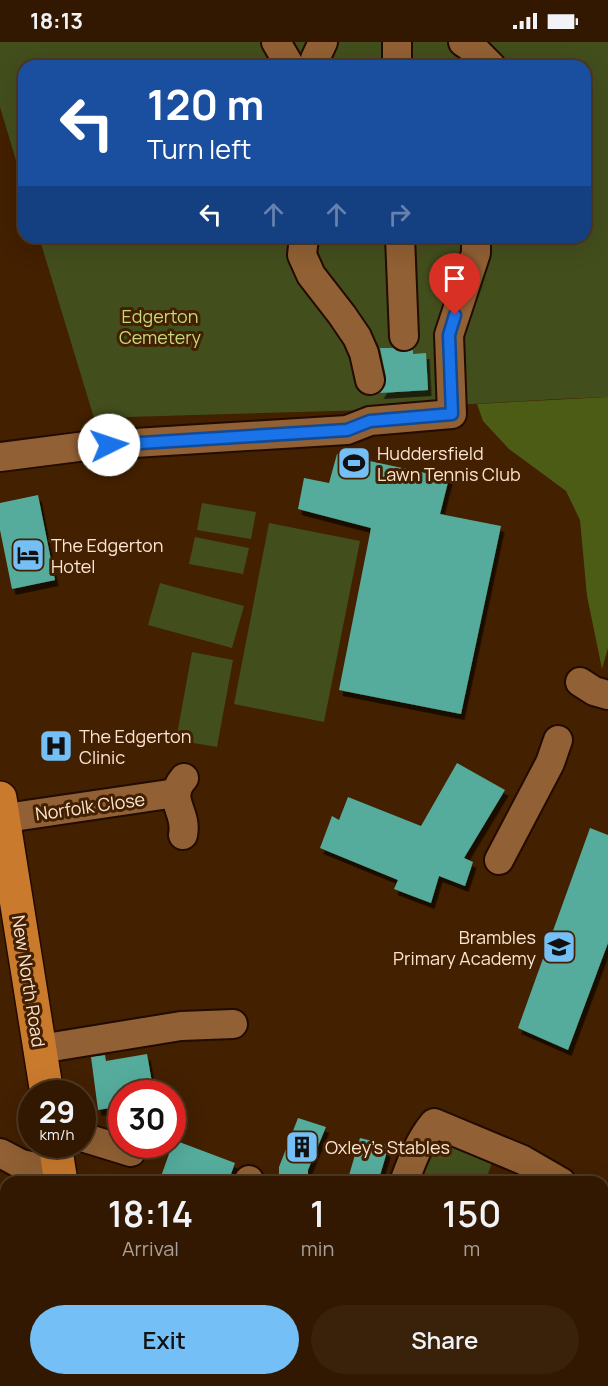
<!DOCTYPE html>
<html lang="en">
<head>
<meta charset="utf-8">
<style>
	body { margin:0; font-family:Manrope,sans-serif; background:#3a210a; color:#f1f3f6; height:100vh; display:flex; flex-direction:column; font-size:22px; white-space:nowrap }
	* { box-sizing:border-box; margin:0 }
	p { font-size:20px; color:#a8a099 }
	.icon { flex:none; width:33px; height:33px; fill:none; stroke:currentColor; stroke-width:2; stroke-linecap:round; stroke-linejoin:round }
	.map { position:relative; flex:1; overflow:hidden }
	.sheet { position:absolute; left:0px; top:1134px; width:609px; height:210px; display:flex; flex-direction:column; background:#321800; border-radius:18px 18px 0 0; box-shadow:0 6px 24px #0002,0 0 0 2px #4d3722 }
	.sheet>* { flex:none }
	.top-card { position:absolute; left:18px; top:18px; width:573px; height:183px; border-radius:18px; box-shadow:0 6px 24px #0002,0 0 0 2px #4d3722; background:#1a4fa0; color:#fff; overflow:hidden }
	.speed { position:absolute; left:18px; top:1038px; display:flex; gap:12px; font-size:30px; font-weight:700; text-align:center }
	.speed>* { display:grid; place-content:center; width:78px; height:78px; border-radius:50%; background:#321800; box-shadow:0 6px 24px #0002,0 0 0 2px #4d3722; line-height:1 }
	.speed small { font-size:15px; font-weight:400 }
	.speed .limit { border:9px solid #d22; background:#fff; color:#111 }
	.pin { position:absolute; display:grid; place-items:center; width:51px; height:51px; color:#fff; margin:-62px -26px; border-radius:50% 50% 50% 0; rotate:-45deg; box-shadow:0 0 6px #0007 }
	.pin .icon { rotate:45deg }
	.me { position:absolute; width:66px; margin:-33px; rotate:86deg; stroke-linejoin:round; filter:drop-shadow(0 0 4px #0008) }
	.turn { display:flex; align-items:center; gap:21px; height:126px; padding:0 30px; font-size:27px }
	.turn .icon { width:78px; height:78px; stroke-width:2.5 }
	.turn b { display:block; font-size:42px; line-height:51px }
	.lanes { display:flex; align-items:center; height:57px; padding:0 30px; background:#0003; justify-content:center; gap:30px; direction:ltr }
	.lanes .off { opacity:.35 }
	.eta { display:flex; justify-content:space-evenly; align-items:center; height:102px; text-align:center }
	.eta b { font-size:36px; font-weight:600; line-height:42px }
	.primary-button { display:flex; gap:12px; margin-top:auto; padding:12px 30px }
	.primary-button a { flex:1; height:69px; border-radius:36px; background:#74c0f6; color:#111; font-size:24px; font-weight:600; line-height:69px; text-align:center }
	.primary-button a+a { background:#3a210a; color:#f1f3f6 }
	.status { display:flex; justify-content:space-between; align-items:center; height:42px; padding:0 30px; background:#321800; direction:ltr }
	.status svg { height:16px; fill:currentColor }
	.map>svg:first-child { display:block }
	.green { fill:#434e1d }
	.forest { fill:#4d5c14 }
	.building { fill:#55ac9d; filter:url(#shadow) }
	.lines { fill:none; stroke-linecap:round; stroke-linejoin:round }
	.minor-casing { stroke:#220b00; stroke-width:32 }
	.highway-casing { stroke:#220b00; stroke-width:36 }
	.minor { stroke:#916034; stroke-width:28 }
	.highway { stroke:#ca7a2d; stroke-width:33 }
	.route-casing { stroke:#114b97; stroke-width:15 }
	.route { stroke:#1a73e8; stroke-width:10 }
	.labels { text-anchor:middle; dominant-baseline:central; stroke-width:6; stroke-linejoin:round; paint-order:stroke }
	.park-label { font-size:18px; fill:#c2da79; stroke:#422000 }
	.poi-label { font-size:18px; fill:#fce4d2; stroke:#422000; text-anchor:start }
	.street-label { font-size:18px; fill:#fce4d2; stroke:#422000 }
</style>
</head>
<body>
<div class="status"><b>18:13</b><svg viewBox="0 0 49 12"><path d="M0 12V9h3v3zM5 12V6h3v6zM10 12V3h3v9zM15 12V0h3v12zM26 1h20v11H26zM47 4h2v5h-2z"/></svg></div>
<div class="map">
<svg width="608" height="1344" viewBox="0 0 608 1344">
	<defs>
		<filter id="shadow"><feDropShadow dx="3.5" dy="6" stdDeviation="0" flood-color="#0009"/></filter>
	</defs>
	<rect width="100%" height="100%" fill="#422000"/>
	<!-- green -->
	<g class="green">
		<polygon points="0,0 608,0 608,355 557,357 370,368 94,376 39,195 585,195 585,24 24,24 24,145 0,65"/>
		<polygon points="202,461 256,470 251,497 197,488"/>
		<polygon points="269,481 360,499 324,680 234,662"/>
		<polygon points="195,495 249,506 243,532 189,522"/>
		<polygon points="160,541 244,564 232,606 148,583"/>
		<polygon points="192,610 233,618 217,705 176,698"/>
		<polygon points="437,1093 494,1115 485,1140 418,1140"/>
		<polygon points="603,1283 608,1287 608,1344 541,1344 545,1338 603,1338"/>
	</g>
	<!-- forest -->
	<polygon class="forest" points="608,355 608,606 602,627 587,554 580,478 566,449 509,407 483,379 477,362"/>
	<!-- building -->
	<g class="building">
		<polygon points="380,306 393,306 397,309 404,310 413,308 413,312 426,311 428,348 380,351 385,343 386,335"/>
		<polygon points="337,412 449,436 440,472 501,484 461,672 339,648 371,486 298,467 304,436 329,441"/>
		<polygon points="38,453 55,538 12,547 0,488 0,461"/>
		<polygon points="457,721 505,748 464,816 473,820 465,844 439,834 431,861 394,847 398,838 320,806 332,774 339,778 348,755 421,784"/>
		<polygon points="590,786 608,793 608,901 568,1008 518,986"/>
		<polygon points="147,1012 154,1052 122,1052 122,1064 98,1068 91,1015 105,1013 106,1019"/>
		<polygon points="298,1076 326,1085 308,1128 308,1140 279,1140 279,1125"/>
		<polygon points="360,1096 389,1103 378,1140 347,1140"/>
		<polygon points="174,1098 235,1121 228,1140 159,1140"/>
	</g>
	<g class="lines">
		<defs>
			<g id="minor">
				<polyline points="276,0 290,24"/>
				<polyline points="463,0 476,9 491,24"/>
				<polyline points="318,24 315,17 323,0"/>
				<polyline points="397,24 397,0"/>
				<polyline points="304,195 302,213 311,233 342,273 357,295 364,311 370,338"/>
				<polyline points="400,195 404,294"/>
				<polyline points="0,415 86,404 347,388 370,379 452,372 449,293 476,211 476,195"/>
				<polyline points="580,640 594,649 608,653"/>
				<polyline points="0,777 176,751"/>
				<path d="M183,793c5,-24 -18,-35 1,-57"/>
				<polyline points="499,818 550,721 558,698"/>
				<polyline points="40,1007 181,984 233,982"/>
				<polyline points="82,1095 131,1110 134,1102"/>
				<polyline points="0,1111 21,1122 59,1130"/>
				<polyline points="248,1140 249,1138"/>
				<path d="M404,1140c8,-21 15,-41 30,-59l89,37 38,22"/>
				<polyline points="0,1274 6,1277"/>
				<polyline points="339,1338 340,1344"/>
			</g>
			<g id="highway">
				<polyline points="0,756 47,1052"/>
				<polyline points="55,1102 61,1140"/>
				<polyline points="91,1338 92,1344"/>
			</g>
		</defs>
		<!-- minor casing -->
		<use href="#minor" class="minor-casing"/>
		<!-- highway casing -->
		<use href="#highway" class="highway-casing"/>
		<!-- minor -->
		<use href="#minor" class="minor"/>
		<!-- highway -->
		<use href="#highway" class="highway"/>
	</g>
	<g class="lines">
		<defs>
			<polyline id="route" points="109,403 347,388 370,379 452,372 449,293 455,273"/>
		</defs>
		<!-- route casing -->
		<use href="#route" class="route-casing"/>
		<!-- route -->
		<use href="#route" class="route"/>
	</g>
	<!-- icons -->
	<defs>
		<symbol id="stadium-square" viewBox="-11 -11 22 22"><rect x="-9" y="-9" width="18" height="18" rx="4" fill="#74c0f6" stroke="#422000"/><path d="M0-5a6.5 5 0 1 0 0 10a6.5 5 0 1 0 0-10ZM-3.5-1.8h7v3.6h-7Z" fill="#111"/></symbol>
		<symbol id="hotel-square" viewBox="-11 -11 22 22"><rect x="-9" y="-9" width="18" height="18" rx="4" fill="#74c0f6" stroke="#422000"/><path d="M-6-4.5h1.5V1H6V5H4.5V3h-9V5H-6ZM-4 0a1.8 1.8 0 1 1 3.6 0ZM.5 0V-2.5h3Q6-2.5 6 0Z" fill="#111"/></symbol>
		<symbol id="hospital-square" viewBox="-11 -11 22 22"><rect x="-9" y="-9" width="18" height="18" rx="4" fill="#74c0f6" stroke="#422000"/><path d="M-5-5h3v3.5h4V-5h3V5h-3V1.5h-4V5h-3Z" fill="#111"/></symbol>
		<symbol id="school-square" viewBox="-11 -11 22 22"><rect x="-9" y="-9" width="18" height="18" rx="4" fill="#74c0f6" stroke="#422000"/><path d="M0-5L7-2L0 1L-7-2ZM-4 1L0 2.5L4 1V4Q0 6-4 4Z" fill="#111"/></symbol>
		<symbol id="building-square" viewBox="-11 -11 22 22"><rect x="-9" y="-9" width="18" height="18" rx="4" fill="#74c0f6" stroke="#422000"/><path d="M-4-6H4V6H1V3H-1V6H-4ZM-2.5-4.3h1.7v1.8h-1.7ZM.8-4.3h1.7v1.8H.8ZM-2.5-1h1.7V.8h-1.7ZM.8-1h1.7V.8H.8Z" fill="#111"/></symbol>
	</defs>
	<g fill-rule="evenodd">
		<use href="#stadium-square" x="335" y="402" width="38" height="38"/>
		<use href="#hotel-square" x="9" y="494" width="38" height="38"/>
		<use href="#hospital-square" x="37" y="685" width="38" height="38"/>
		<use href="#school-square" x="540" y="886" width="38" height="38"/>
		<use href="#building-square" x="283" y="1086" width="38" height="38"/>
	</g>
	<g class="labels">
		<!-- park labels -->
		<g class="park-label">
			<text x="160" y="274">Edgerton<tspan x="160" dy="21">Cemetery</tspan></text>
		</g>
		<!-- poi labels -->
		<g class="poi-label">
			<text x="377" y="411">Huddersfield<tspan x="377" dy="21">Lawn Tennis Club</tspan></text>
			<text x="51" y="503">The Edgerton<tspan x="51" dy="21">Hotel</tspan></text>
			<text x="79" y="694">The Edgerton<tspan x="79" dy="21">Clinic</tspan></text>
			<text x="536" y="895" text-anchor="end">Brambles<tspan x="536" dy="21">Primary Academy</tspan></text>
			<text x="325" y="1105">Oxley's Stables</text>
		</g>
		<!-- street labels -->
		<g class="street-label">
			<text transform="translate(90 764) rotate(-8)">Norfolk Close</text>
			<text transform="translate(29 939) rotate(81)">New North Road</text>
		</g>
	</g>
</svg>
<div class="speed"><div>29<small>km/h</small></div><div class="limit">30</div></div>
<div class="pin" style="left:455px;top:273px;background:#d93025"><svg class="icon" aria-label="arrive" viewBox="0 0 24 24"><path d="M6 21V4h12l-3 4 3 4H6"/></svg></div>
<svg class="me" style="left:109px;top:403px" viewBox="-20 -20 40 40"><circle r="19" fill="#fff"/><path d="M0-13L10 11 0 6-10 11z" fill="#1a73e8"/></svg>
<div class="top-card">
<div class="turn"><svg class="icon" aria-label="left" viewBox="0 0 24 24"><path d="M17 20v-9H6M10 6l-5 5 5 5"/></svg><div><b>120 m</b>Turn left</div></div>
<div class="lanes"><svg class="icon" aria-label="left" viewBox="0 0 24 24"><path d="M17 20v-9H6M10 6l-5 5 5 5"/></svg><svg class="icon off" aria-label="ahead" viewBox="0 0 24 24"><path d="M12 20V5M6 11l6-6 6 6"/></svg><svg class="icon off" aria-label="ahead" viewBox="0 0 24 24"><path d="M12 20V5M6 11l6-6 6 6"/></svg><svg class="icon off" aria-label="right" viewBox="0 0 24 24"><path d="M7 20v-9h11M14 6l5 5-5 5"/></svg></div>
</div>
<section class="sheet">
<div class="eta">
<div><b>18:14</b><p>Arrival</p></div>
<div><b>1</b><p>min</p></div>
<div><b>150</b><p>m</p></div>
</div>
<div class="primary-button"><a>Exit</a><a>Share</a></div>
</section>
</div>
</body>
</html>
